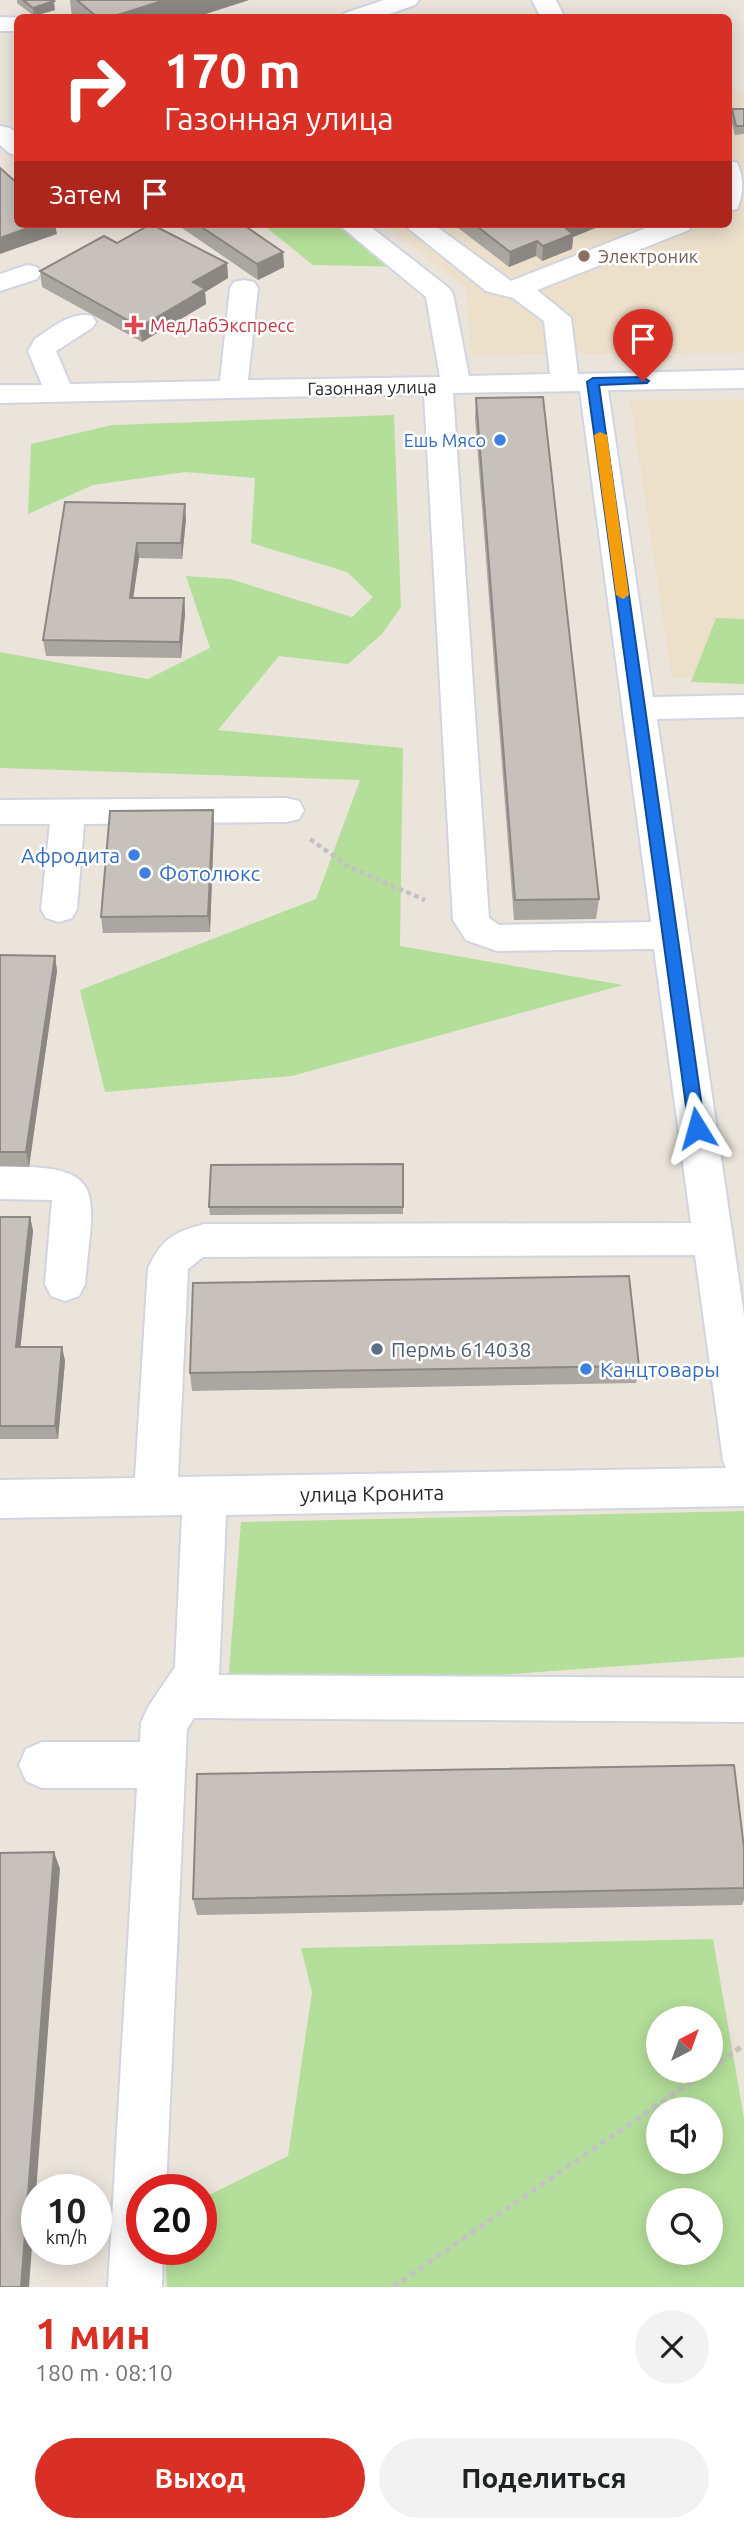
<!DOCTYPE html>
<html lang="ru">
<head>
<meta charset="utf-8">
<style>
	body { margin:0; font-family:Ubuntu,sans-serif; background:#f2f2f2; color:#202124; height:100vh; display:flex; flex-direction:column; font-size:26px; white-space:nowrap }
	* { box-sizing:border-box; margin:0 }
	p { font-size:23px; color:#757577 }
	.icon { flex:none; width:38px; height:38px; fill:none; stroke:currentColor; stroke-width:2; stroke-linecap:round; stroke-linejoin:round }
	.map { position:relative; height:2287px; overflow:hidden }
	.panel { display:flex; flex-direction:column; background:#fff; flex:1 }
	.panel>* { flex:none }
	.banner { position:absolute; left:14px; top:14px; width:718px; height:214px; border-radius:10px; box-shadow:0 4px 18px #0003; background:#d93025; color:#fff; overflow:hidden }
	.needle { width:46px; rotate:41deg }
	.fabs { position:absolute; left:646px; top:2006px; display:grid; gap:14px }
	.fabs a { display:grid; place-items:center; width:77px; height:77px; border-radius:50%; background:#fff; box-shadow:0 4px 18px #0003; font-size:35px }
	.speed { position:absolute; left:21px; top:2174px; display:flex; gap:14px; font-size:35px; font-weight:700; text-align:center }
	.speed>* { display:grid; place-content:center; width:91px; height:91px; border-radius:50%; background:#fff; box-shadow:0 4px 18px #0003; line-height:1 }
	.speed small { font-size:18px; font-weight:400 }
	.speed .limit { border:10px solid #d22; background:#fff; color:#111 }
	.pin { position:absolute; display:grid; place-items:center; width:60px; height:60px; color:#fff; margin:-72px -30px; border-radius:50% 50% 50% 0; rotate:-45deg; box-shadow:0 0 7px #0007 }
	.pin .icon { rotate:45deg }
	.me { position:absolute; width:77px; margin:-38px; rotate:352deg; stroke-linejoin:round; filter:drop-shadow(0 0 5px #0008) }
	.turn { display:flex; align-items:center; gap:24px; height:147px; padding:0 35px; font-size:32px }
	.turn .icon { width:91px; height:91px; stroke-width:2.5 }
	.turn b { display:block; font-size:49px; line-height:60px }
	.then { display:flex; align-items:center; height:66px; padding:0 35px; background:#0003; gap:14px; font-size:26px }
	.round { display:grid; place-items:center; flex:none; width:74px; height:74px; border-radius:37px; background:#f2f2f2 }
	.headline { display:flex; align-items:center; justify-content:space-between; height:119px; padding:0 35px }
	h1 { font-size:42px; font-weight:600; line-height:52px; color:#d93025 }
	.button { display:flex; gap:14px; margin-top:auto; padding:14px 35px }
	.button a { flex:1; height:80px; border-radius:42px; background:#d93025; color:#fff; font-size:28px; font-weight:600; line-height:80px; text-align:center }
	.button a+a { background:#f2f2f2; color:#202124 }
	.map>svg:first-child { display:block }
	.education { fill:#ece0cb }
	.green { fill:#b4df9a; fill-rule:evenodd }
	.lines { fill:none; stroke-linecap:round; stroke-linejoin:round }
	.minor-casing { stroke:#d1d4e1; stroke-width:4 }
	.path-far1 { stroke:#c3c3c3; stroke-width:4.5; stroke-dasharray:5 3.5; stroke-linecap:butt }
	.path { stroke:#c3c3c3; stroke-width:5; stroke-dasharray:6 4.5; stroke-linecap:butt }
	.minor { fill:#fff; fill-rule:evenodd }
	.wall { fill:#aaa6a1 }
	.shaded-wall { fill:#8b8783 }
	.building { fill:#c6c1bb; stroke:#8b8783; stroke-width:2 }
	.route { fill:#1a73e8; stroke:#114b97; stroke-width:2 }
	.slow { fill:#f59e0b }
	.education-dot { fill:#8d6e63; stroke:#fff; stroke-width:2.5 }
	.health-dot { fill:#e0444e; stroke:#fff; stroke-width:2.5 }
	.shop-dot { fill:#3f7fe0; stroke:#fff; stroke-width:2.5 }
	.service-dot { fill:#5c6f8a; stroke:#fff; stroke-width:2.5 }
	.labels { text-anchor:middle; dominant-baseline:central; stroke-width:5; stroke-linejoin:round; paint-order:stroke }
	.far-education-label { font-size:18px; fill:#785e54; stroke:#fff; text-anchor:start }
	.far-health-label { font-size:18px; fill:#be3a42; stroke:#fff; text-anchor:start }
	.far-street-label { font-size:18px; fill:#292929; stroke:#fff }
	.far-shop-label { font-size:18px; fill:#366cbe; stroke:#fff; text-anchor:end }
	.shop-label { font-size:21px; fill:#366cbe; stroke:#fff; text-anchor:start }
	.service-label { font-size:21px; fill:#4e5e75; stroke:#fff; text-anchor:start }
	.street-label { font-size:21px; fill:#292929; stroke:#fff }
</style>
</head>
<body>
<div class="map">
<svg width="744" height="2287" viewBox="0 0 744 2287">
	<rect width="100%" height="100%" fill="#ebe4db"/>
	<!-- education -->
	<g class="education">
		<polygon points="728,93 744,93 744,353 471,355 466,288 384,224 728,224"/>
		<polygon points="744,399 744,678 672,678 630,400"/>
	</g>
	<!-- green -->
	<g class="green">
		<polygon points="262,224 350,224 407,267 313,265"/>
		<polygon points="394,415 401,607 382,634 348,664 279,656 218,730 403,748 400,946 623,985 292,1076 105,1092 80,990 316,899 360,780 0,768 0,652 148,679 210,648 186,576 230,579 352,617 373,597 347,572 251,543 255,478 185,472 93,485 28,514 31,444 112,425"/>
		<polygon points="716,618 744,619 744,684 691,682"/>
		<polygon points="744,1511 744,1657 227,1695 241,1522"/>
		<path d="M713,1939l31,179v169h-577l-2,-38h36v-50l87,-43 24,-164 -11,-44zM658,2018h52v52h-52zM658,2109h52v52h-52zM658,2200h52v52h-52z"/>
	</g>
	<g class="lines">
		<defs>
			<g id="minor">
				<polygon points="384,0 419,0 415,5 378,18 341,18 345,13"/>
				<polygon points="532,0 556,0 565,18 541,18"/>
				<polygon points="0,17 21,18 18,18 18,31 0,31"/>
				<polygon points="0,126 10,128 18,134 18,156 9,153 0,145"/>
				<path d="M728,160l9,3c7,14 7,31 0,46l-9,2z"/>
				<path d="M338,224h29l82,64 4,6 16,82 81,-2 -6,-53 -31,-23 -27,-7 -83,-67h30l78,57 145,-57h37l-4,6 -152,60 34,28 7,56 166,-4v18l-136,2 45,307 91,-2v22l-87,2 87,596v191l-518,9 -7,160 525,3v44l-550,-4 -7,11 -21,460h-24v60h21l-1,38h-54l29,-499h-95l-16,-7 -7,-16 7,-16 16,-7h98l1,-19 7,-16 27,-40 7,-152 -182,3v-38l135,-2 13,-210c15,-30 24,-35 56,-44l487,-1 -37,-274 -157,2 -31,-11 -13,-20 -29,-526 -424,9v-18h42l-14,-34 7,-12c17,-11 36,-28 57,-23l4,6 -4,6 -36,23 14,33 150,-3 10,-93 4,-6 10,-2 10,2 4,6 -10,92 192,-3 -14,-80zM580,391l71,531 -152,3 -10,-7 -36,-525zM695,1255l28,205 3,8 -548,9 10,-208 15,-12z"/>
				<polygon points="27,265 37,267 41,273 37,279 0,291 0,274"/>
				<polygon points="287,798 299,801 304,810 299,819 287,822 84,824 77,909 72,918 59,922 46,918 41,909 50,824 0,824 0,800"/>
				<path d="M0,1167c111,-3 93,25 85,117l-6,12 -14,5 -14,-5 -6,-12 7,-84 -52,-1z"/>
			</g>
		</defs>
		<!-- minor casing -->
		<use href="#minor" class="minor-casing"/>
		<!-- path-far1 -->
		<polyline class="path-far1" points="310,839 349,867 425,900"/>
		<!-- path -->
		<g class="path">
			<polyline points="710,2069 744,2045"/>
			<polyline points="393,2287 708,2070"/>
		</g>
		<!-- minor -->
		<use href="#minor" class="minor"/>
	</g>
	<!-- wall -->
	<g class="wall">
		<polygon points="17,0 52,0 55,10 34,16 17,3"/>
		<polygon points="70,0 249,0 193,18 72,18"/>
		<polygon points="732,109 744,109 744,134 735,135 730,117"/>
		<polygon points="176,224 242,224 283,252 284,267 258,280"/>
		<polygon points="453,224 605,224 573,237 572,249 542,261 536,256 509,267"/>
		<polygon points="117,243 227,263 228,278 205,292 206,304 142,342 42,287 40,271"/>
		<polygon points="476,398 599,899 596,919 514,920 475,418"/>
		<polygon points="65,502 186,519 182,559 139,558 133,598 184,598 185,614 181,658 46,656 43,640"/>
		<polygon points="213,810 214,825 210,932 103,933 101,917"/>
		<polygon points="0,955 55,956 57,971 29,1167 0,1166"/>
		<polygon points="403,1164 403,1214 210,1215 209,1207"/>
		<polygon points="0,1217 30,1217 33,1231 20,1347 62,1347 65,1361 58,1439 0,1439"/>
		<polygon points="639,1366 636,1383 192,1391 190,1373"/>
		<polygon points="744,1848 744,1900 742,1905 197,1915 193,1899"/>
	</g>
	<!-- shaded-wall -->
	<g class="shaded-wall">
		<polygon points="165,0 249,0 193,18 108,18"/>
		<polygon points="54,1 55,10 34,16 33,8"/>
		<polygon points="39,224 55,224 57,234 0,254 0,238"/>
		<polygon points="567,224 605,224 573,237 572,249 542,261 543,246 563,226"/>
		<polygon points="537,241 536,256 509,267 510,252"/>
		<polygon points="283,252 284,267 258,280 257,264"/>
		<polygon points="227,263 228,278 205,292 206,304 142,342 140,327 193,282"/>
		<polygon points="185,504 186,519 182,559 181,543"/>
		<polygon points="137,543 139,558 131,613 130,598"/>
		<polygon points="184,598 185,614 181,658 180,642"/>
		<polygon points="213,810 214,825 210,932 208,916"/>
		<polygon points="55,956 57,971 29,1167 26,1152"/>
		<polygon points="30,1217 33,1231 19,1361 16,1347"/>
		<polygon points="62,1347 65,1361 58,1439 55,1426"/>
		<polygon points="54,1852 60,1869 29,2287 21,2287"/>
	</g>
	<!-- building -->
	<g class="building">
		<polygon points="23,0 52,0 54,1 33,8"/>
		<polygon points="77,0 165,0 108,18 98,18"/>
		<polygon points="732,109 744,109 744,126 736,126"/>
		<polygon points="0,168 18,184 18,224 39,224 0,238"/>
		<polygon points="151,224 227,263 193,282 205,289 140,327 40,271 104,236 117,243"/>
		<polygon points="197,224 242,224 283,252 257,264"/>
		<polygon points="474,224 567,224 563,226 573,234 543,246 537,241 510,252"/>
		<polygon points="543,397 599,899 515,900 476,398"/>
		<polygon points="65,502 185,504 181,543 137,543 130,598 184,598 180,642 43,640"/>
		<polygon points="213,810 208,916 101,917 110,811"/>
		<polygon points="0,955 55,956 26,1152 0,1152"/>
		<polygon points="403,1164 403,1207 209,1207 211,1165"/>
		<polygon points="0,1217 30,1217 16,1347 62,1347 55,1426 0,1426"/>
		<polygon points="629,1276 639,1366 190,1373 193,1283"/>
		<polygon points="734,1765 744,1848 744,1888 193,1899 197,1774"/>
		<polygon points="54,1852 21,2287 0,2287 0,1853"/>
	</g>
	<!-- route -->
	<polygon class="route" points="643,377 649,381 647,383 599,385 705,1128 697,1135 689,1128 587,382 593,378"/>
	<!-- slow -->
	<polygon class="slow" points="600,432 607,435 629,595 623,599 616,595 594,435"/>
	<!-- markers -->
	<circle class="education-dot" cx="584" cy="256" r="7"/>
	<path class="health-dot" d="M130.5 314.5h7v7h7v7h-7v7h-7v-7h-7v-7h7z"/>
	<g class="shop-dot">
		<circle cx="500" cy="440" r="7"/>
		<circle cx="134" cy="855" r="7"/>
		<circle cx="145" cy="873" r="7"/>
		<circle cx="586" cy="1369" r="7"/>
	</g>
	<circle class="service-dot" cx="377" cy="1349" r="7"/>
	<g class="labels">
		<!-- far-education labels -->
		<g class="far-education-label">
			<text x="598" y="256">Электроник</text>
		</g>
		<!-- far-health labels -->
		<g class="far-health-label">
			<text x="150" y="325">МедЛабЭкспресс</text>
		</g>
		<!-- far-street labels -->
		<g class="far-street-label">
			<text transform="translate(372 387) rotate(-1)">Газонная улица</text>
		</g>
		<!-- far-shop labels -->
		<g class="far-shop-label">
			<text x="486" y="440">Ешь Мясо</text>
		</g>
		<!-- shop labels -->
		<g class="shop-label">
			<text x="120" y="855" text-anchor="end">Афродита</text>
			<text x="159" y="873">Фотолюкс</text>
			<text x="600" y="1369">Канцтовары</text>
		</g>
		<!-- service labels -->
		<g class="service-label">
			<text x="391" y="1349">Пермь 614038</text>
		</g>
		<!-- street labels -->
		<g class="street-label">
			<text transform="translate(372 1493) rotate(-1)">улица Кронита</text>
		</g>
	</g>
</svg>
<div class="fabs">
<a><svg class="needle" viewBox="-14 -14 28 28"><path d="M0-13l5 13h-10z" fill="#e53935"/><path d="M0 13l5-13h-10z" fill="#757577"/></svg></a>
<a><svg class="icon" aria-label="sound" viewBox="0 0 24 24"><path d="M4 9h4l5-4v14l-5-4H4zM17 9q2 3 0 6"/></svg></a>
<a><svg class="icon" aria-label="search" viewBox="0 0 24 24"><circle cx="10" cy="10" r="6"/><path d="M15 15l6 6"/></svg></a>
</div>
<div class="speed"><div>10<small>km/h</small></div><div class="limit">20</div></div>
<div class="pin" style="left:643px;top:381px;background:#d93025"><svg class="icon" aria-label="arrive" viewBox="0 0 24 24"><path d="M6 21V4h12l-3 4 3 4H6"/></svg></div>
<svg class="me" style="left:697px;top:1128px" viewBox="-20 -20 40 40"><path d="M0-17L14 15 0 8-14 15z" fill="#1a73e8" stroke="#fff" stroke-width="4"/></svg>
<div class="banner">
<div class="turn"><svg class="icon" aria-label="right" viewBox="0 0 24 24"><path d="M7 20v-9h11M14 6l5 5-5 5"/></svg><div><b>170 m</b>Газонная улица</div></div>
<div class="then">Затем<svg class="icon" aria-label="arrive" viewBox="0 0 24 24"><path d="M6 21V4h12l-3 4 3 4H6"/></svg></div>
</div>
</div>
<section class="panel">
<div class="headline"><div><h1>1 мин</h1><p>180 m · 08:10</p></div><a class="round"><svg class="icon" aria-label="close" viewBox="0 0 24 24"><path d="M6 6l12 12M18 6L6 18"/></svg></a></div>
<div class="button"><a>Выход</a><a>Поделиться</a></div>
</section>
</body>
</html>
